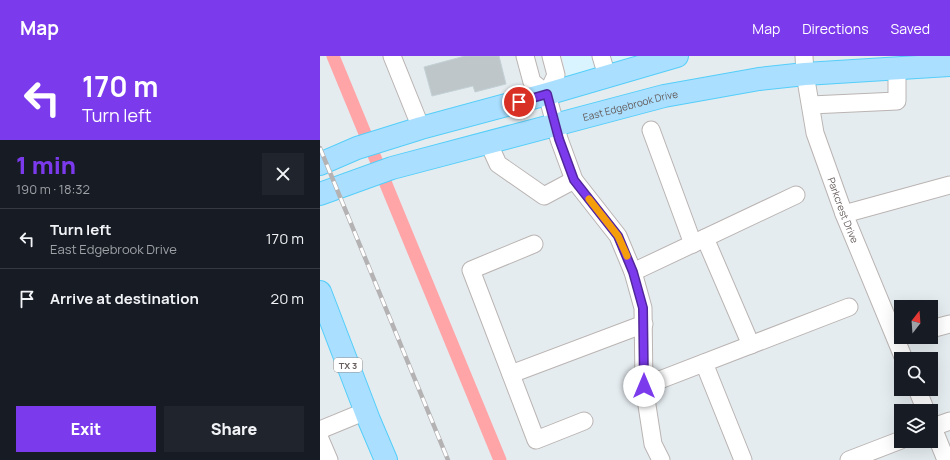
<!DOCTYPE html>
<html lang="en">
<head>
<meta charset="utf-8">
<style>
	body { margin:0; font-family:Manrope,sans-serif; background:#20242c; color:#f1f3f6; height:100vh; display:flex; flex-direction:column; font-size:15px; white-space:nowrap }
	* { box-sizing:border-box; margin:0 }
	p { font-size:13px; color:#9ea1a6 }
	.icon { flex:none; width:22px; height:22px; fill:none; stroke:currentColor; stroke-width:2; stroke-linecap:round; stroke-linejoin:round }
	.map { position:relative; flex:1; overflow:hidden }
	.sheet { display:flex; flex-direction:column; background:#171b24; width:320px }
	.sheet>* { flex:none }
	.guide { background:#7c3aed; color:#fff; overflow:hidden }
	.needle { width:26px; rotate:17deg }
	.controls { position:absolute; left:574px; top:244px; display:grid; gap:8px }
	.controls a { display:grid; place-items:center; width:44px; height:44px; border-radius:0px; background:#171b24; box-shadow:0 4px 16px #0002; font-size:20px }
	.pin { position:absolute; display:grid; place-items:center; width:34px; height:34px; color:#fff; margin:-17px; border:2px solid #fff; border-radius:50%; box-shadow:0 1px 4px #0007 }
	.me { position:absolute; width:44px; margin:-22px; rotate:0deg; stroke-linejoin:round; filter:drop-shadow(0 0 3px #0008) }
	.turn { display:flex; align-items:center; gap:14px; height:84px; padding:0 16px; font-size:18px }
	.turn .icon { width:52px; height:52px; stroke-width:2.5 }
	.turn b { display:block; font-size:28px; line-height:34px }
	.round { display:grid; place-items:center; flex:none; width:42px; height:42px; border-radius:0px; background:#20242c }
	.head { display:flex; align-items:center; justify-content:space-between; height:68px; padding:0 16px }
	h1 { font-size:24px; font-weight:800; line-height:30px; color:#7c3aed }
	.button { display:flex; gap:8px; margin-top:auto; padding:8px 16px }
	.button a { flex:1; height:46px; border-radius:0px; background:#7c3aed; color:#fff; font-size:16px; font-weight:800; line-height:46px; text-align:center }
	.button a+a { background:#20242c; color:#f1f3f6 }
	ul { padding:0; list-style:none }
	li { display:flex; align-items:center; gap:12px; height:60px; padding:0 16px; border-top:1px solid #363941 }
	li div { flex:1 }
	li b { display:block; font-size:15px }
	li em { font-style:normal }
	header { display:flex; align-items:center; gap:24px; box-sizing:border-box; height:56px; padding:0 20px; background:#7c3aed; color:#fff }
	header strong { font-size:19px }
	nav { display:flex; gap:22px; margin-inline-start:auto; font-size:14px }
	main { display:flex; flex:1; min-height:0 }
	.map>svg:first-child { display:block }
	.commercial { fill:#daf4ff }
	.lines { fill:none; stroke-linecap:round; stroke-linejoin:round }
	.canal { stroke:#ffa5a7; stroke-width:13 }
	.building { fill:#bfc6c9; stroke:#c2d1d5 }
	.minor-casing { stroke:#bab4b2; stroke-width:19 }
	.major-casing { stroke:#54cef9; stroke-width:24 }
	.minor { stroke:#fff; stroke-width:17 }
	.major { stroke:#aadfff; stroke-width:22 }
	.rail-casing { stroke:#b4b2b2; stroke-width:4.5 }
	.rail { stroke:#fff; stroke-width:3; stroke-dasharray:9; stroke-linecap:butt }
	.route-casing { stroke:#51269a; stroke-width:10 }
	.route { stroke:#7c3aed; stroke-width:7 }
	.slow { stroke:#f59e0b; stroke-width:7 }
	.labels { text-anchor:middle; dominant-baseline:central; stroke-width:3; stroke-linejoin:round; paint-order:stroke }
	.shield { fill:#fff; stroke:#948e8d; stroke-width:1 }
	.shield-label { font-size:9px; font-weight:bold; fill:#665d5c }
	.street-label { font-size:10px; fill:#665d5c; stroke:#fff }
</style>
</head>
<body>
<header>
<strong>Map</strong>
<nav><a>Map</a><a>Directions</a><a>Saved</a></nav>
</header>
<main>
<section class="sheet">
<div class="guide">
<div class="turn"><svg class="icon" aria-label="left" viewBox="0 0 24 24"><path d="M17 20v-9H6M10 6l-5 5 5 5"/></svg><div><b>170 m</b>Turn left</div></div>
</div>
<div class="head"><div><h1>1 min</h1><p>190 m · 18:32</p></div><a class="round"><svg class="icon" aria-label="close" viewBox="0 0 24 24"><path d="M6 6l12 12M18 6L6 18"/></svg></a></div>
<ul>
<li><svg class="icon" aria-label="left" viewBox="0 0 24 24"><path d="M17 20v-9H6M10 6l-5 5 5 5"/></svg><div><b>Turn left</b><p>East Edgebrook Drive</p></div><em>170 m</em></li>
<li><svg class="icon" aria-label="arrive" viewBox="0 0 24 24"><path d="M6 21V4h12l-3 4 3 4H6"/></svg><div><b>Arrive at destination</b></div><em>20 m</em></li>
</ul>
<div class="button"><a>Exit</a><a>Share</a></div>
</section>
<div class="map">
<svg width="630" height="404" viewBox="0 0 630 404">
	<rect width="100%" height="100%" fill="#e5ecf0"/>
	<!-- commercial -->
	<polygon class="commercial" points="242,0 339,0 247,24"/>
	<g class="lines">
		<!-- canal -->
		<polyline class="canal" points="13,0 180,404"/>
	</g>
	<!-- building -->
	<polygon class="building" points="145,0 179,0 186,28 155,36 153,30 112,40 104,11"/>
	<g class="lines">
		<defs>
			<g id="minor">
				<polyline points="72,0 101,72"/>
				<polyline points="205,0 212,26 227,38"/>
				<polyline points="281,0 287,20"/>
				<path id="s1" d="M484,0l1,18 10,59 29,81 60,145"/>
				<polyline points="227,38 239,83 254,124 298,180 313,216 323,252 324,330 333,388 341,404"/>
				<polyline points="227,38 236,19 231,0"/>
				<polyline points="491,49 577,45 577,13"/>
				<polyline points="331,74 373,188"/>
				<polyline points="168,86 178,108 224,140 254,124"/>
				<polyline points="524,158 630,129"/>
				<polyline points="385,182 431,289"/>
				<polyline points="214,188 151,214 216,384 264,365"/>
				<polyline points="313,216 476,139"/>
				<polyline points="611,273 630,268"/>
				<polyline points="384,307 423,404"/>
				<polyline points="191,318 324,268"/>
				<polyline points="324,330 529,251"/>
				<polyline points="597,333 606,355"/>
				<polyline points="611,367 626,404"/>
				<polyline points="613,371 630,365"/>
				<polyline points="0,374 46,355"/>
				<polyline points="0,383 9,404"/>
				<polyline points="529,404 581,384"/>
			</g>
			<g id="major">
				<polyline points="0,108 37,92 101,72 227,38 357,0"/>
				<path id="s2" d="M0,138l72,-26 272,-72 95,-17 46,-5 145,-9"/>
				<polyline points="0,236 49,364 66,404"/>
			</g>
		</defs>
		<!-- minor casing -->
		<use href="#minor" class="minor-casing"/>
		<!-- major casing -->
		<use href="#major" class="major-casing"/>
		<!-- minor -->
		<use href="#minor" class="minor"/>
		<!-- major -->
		<use href="#major" class="major"/>
		<defs>
			<polyline id="rail" points="0,92 128,404"/>
		</defs>
		<!-- rail casing -->
		<use href="#rail" class="rail-casing"/>
		<!-- rail -->
		<use href="#rail" class="rail"/>
	</g>
	<g class="lines">
		<defs>
			<polyline id="route" points="199,46 227,38 239,83 254,124 298,180 313,216 323,252 324,330"/>
		</defs>
		<!-- route casing -->
		<use href="#route" class="route-casing"/>
		<!-- route -->
		<use href="#route" class="route"/>
		<!-- slow -->
		<polyline class="slow" points="269,143 298,180 307,200"/>
	</g>
	<g class="labels">
		<!-- shield labels -->
		<rect class="shield" x="14" y="302" width="28" height="14" rx="3"/>
		<g class="shield-label">
			<text x="28" y="309">TX 3</text>
		</g>
		<!-- street labels -->
		<g class="street-label">
			<text stroke="none"><textPath href="#s2" startOffset="323">East Edgebrook Drive</textPath></text>
			<text stroke="none"><textPath href="#s1" startOffset="160">Parkcrest Drive</textPath></text>
		</g>
	</g>
</svg>
<div class="controls">
<a><svg class="needle" viewBox="-14 -14 28 28"><path d="M0-13l5 13h-10z" fill="#e53935"/><path d="M0 13l5-13h-10z" fill="#9ea1a6"/></svg></a>
<a><svg class="icon" aria-label="search" viewBox="0 0 24 24"><circle cx="10" cy="10" r="6"/><path d="M15 15l6 6"/></svg></a>
<a><svg class="icon" aria-label="layers" viewBox="0 0 24 24"><path d="M12 4l9 5-9 5-9-5zM3 14l9 5 9-5"/></svg></a>
</div>
<div class="pin" style="left:199px;top:46px;background:#d93025"><svg class="icon" aria-label="arrive" viewBox="0 0 24 24"><path d="M6 21V4h12l-3 4 3 4H6"/></svg></div>
<svg class="me" style="left:324px;top:330px" viewBox="-20 -20 40 40"><circle r="19" fill="#fff"/><path d="M0-13L10 11 0 6-10 11z" fill="#7c3aed"/></svg>
</div>
</main>
</body>
</html>
